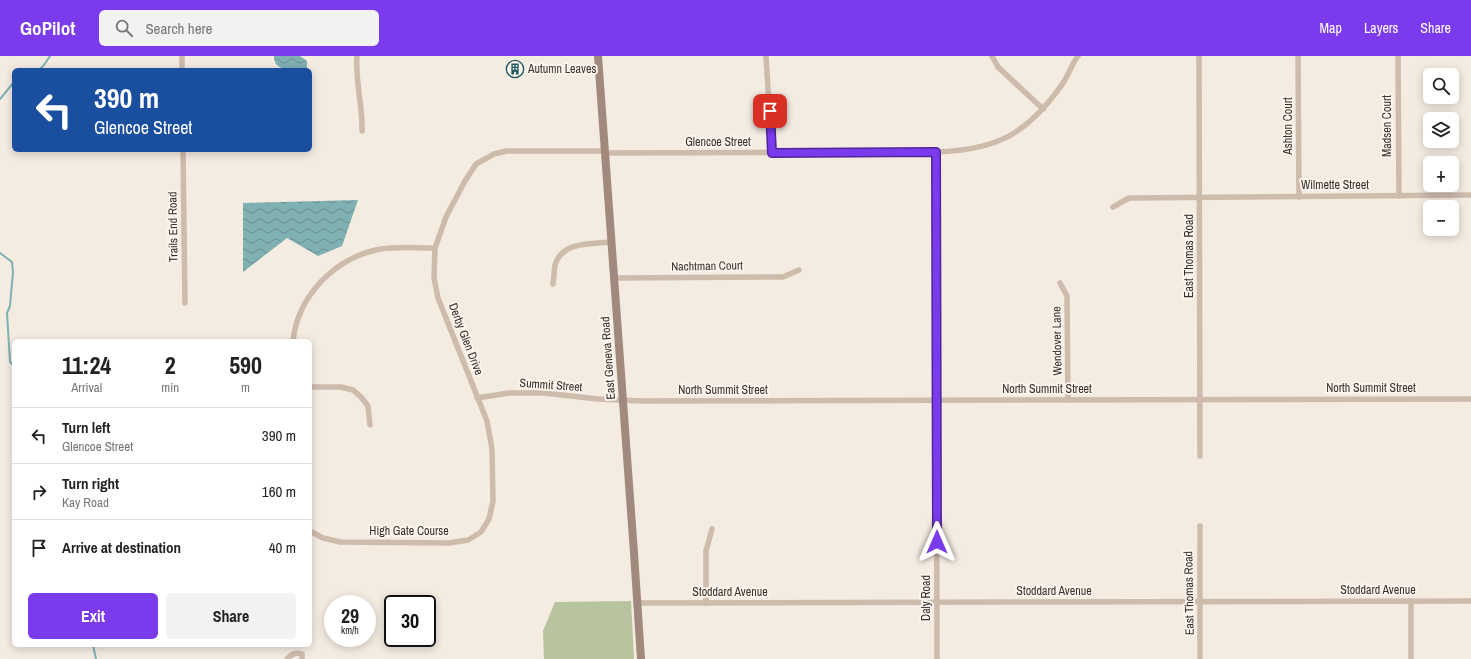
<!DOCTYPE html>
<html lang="en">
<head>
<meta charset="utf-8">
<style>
	body { margin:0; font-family:"Archivo Narrow",sans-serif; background:#f2f2f2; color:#222; height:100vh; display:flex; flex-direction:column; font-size:15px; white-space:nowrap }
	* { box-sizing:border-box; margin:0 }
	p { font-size:13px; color:#767676 }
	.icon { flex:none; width:22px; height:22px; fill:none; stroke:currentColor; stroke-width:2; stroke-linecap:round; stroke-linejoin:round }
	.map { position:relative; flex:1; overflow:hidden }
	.side { position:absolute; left:12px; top:283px; width:300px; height:308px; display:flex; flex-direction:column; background:#fff; border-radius:6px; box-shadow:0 2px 10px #0003 }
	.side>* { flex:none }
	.guide { position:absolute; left:12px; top:12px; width:300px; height:84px; border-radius:6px; box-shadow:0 2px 10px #0003; background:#1a4fa0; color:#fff; overflow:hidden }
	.buttons { position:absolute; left:1423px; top:12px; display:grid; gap:8px }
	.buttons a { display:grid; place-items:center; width:36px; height:36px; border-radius:6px; background:#fff; box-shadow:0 2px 10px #0003; font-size:20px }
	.speed { position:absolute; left:324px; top:539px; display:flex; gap:8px; font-size:20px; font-weight:700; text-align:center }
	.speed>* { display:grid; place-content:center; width:52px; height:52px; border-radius:50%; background:#fff; box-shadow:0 2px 10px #0003; line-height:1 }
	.speed small { font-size:10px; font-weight:400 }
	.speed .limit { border:2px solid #111; border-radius:6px; background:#fff; color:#111 }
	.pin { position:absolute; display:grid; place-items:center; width:34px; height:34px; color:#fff; margin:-17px; border-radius:8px; box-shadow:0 2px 6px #0006 }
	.me { position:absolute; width:44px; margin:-22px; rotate:0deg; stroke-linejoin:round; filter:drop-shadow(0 0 3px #0008) }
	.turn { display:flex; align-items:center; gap:14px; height:84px; padding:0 16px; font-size:18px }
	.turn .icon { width:52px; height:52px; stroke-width:2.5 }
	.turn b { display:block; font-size:28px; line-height:34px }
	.eta { display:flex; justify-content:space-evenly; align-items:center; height:68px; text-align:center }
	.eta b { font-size:24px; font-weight:700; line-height:28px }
	.button { display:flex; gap:8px; margin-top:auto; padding:8px 16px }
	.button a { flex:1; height:46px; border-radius:6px; background:#7c3aed; color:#fff; font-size:16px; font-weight:700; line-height:46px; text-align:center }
	.button a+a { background:#f2f2f2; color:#222 }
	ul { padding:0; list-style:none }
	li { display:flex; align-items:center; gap:12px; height:56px; padding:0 16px; border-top:1px solid #e0e0e0 }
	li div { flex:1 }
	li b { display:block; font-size:15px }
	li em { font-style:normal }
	header { display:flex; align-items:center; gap:24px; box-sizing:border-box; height:56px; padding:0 20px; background:#7c3aed; color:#fff }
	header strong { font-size:19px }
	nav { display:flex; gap:22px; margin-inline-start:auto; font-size:14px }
	.search { width:280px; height:36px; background:#f2f2f2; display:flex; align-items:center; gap:10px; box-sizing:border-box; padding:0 14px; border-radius:6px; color:#767676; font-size:15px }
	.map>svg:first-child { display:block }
	.green { fill:#b8c4a0 }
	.water { fill:url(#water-waves) }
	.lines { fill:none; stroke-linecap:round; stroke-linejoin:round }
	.stream { stroke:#7fb0b2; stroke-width:2 }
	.minor { stroke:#cdbbac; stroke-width:5.5 }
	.secondary { stroke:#a18a7d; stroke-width:8 }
	.route-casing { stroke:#51269a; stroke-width:10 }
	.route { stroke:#7c3aed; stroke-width:7 }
	.labels { text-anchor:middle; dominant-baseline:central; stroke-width:4; stroke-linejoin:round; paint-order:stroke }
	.poi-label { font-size:12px; fill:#3b302b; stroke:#fbf5ee; text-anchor:start }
	.street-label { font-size:12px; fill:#3b302b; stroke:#fbf5ee }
</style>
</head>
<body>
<header>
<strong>GoPilot</strong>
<div class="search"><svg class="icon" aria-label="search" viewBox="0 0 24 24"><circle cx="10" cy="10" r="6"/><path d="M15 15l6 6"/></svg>Search here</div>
<nav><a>Map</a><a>Layers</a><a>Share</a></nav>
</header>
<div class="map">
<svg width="1471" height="603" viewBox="0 0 1471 603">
	<defs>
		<pattern id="water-waves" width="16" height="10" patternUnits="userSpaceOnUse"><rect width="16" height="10" fill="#7fb0b2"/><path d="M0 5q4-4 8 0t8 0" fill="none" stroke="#699091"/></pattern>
	</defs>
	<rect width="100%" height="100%" fill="#f4ebe1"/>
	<!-- green -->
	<polygon class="green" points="631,545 634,603 544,603 543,575 555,546"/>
	<!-- water -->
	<g class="water">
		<path d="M274,0h26l7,5v9c-12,-2 -33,4 -33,-14z"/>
		<polygon points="358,144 342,190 318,200 287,182 243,216 243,147"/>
	</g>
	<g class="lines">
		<!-- stream -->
		<g class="stream">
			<polyline points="39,14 44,9 50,0"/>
			<polyline points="0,43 14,26"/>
			<polyline points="0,197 12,206 13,216 10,250 7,257 10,306 14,310"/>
			<polyline points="93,589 96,603"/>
		</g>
		<!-- minor -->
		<g class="minor">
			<polyline points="182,0 182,14"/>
			<path d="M357,0c-2,26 6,50 5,75"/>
			<polyline points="766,0 772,97"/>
			<polyline points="992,0 998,11 1043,53"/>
			<polyline points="1199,0 1200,400"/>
			<polyline points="1298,0 1299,141"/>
			<polyline points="1398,0 1399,140"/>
			<polyline points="183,94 185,247"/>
			<polyline points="936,96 937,603"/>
			<path d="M605,97l331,-1c60,-2 90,-17 125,-66 7,-9 10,-21 17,-30"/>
			<polyline points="1113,151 1129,142 1471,139"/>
			<polyline points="614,222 783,221 799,214"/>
			<polyline points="1060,227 1067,240 1068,344"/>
			<path d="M553,228c1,-6 1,-13 2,-19 7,-24 37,-21 57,-23"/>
			<path d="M293,285c5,-46 42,-83 87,-92 18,-3 37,-1 55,-1"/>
			<polyline points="310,331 341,331 353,334 361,341 368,350 370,369"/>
			<polyline points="477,342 509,337 544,337 598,343 643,345 1471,343"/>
			<polyline points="1200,470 1200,603"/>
			<polyline points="310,475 323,482 340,486 449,487 468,484 481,476 489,463 493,445 492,393 487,365 438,242 434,222 435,192 446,161 465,125 476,108 494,98 507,95 605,95"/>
			<polyline points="1411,545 1411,603"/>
			<polyline points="638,547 1471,545"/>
			<polyline points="706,547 706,495 712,473"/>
			<path d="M287,603c5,-5 8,-7 15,-5v5"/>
		</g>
		<!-- secondary -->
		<polyline class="secondary" points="598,0 634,497 641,603"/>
	</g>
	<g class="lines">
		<defs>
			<polyline id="route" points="770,55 772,97 936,96 937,486"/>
		</defs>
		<!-- route casing -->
		<use href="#route" class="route-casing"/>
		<!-- route -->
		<use href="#route" class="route"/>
	</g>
	<!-- icons -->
	<defs>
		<symbol id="building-ring" viewBox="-11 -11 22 22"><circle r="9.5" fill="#fbf5ee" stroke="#1f5a5e" stroke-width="1.5"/><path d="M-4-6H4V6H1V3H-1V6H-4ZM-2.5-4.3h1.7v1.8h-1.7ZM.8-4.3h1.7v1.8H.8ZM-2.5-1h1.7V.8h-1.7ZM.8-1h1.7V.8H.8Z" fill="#1f5a5e"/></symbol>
	</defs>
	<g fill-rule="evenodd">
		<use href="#building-ring" x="505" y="3" width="20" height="20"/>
	</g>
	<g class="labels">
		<!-- poi labels -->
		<g class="poi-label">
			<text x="528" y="13">Autumn Leaves</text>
		</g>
		<!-- street labels -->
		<g class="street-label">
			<text transform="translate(1288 70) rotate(-90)">Ashton Court</text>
			<text transform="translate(1387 70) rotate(-90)">Madsen Court</text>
			<text x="718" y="86">Glencoe Street</text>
			<text x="1335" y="129">Wilmette Street</text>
			<text transform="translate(173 171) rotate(-91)">Trails End Road</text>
			<text transform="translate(1189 200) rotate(-90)">East Thomas Road</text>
			<text transform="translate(707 210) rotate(-1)">Nachtman Court</text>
			<text transform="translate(466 283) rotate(69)">Derby Glen Drive</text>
			<text transform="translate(1057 285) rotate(-91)">Wendover Lane</text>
			<text transform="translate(608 302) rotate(-94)">East Geneva Road</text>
			<text transform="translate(551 329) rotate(4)">Summit Street</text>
			<text x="1371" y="332">North Summit Street</text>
			<text x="1047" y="333">North Summit Street</text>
			<text x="723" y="334">North Summit Street</text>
			<text x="409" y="475">High Gate Course</text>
			<text x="1378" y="534">Stoddard Avenue</text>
			<text x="1054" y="535">Stoddard Avenue</text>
			<text x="730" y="536">Stoddard Avenue</text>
			<text transform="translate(1189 537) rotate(-91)">East Thomas Road</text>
			<text transform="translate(926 542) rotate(-90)">Daly Road</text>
		</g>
	</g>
</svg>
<div class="buttons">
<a><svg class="icon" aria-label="search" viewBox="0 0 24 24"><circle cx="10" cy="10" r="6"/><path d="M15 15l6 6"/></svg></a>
<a><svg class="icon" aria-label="layers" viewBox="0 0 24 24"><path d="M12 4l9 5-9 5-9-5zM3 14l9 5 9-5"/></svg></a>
<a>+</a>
<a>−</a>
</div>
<div class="speed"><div>29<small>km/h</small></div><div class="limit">30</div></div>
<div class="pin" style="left:770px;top:55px;background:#d93025"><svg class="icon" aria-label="arrive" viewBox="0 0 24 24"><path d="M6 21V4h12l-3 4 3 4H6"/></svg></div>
<svg class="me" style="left:937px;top:486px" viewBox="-20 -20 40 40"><path d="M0-17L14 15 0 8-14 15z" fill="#7c3aed" stroke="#fff" stroke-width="4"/></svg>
<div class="guide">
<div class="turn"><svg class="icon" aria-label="left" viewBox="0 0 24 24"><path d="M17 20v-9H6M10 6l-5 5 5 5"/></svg><div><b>390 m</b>Glencoe Street</div></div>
</div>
<section class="side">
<div class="eta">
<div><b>11:24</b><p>Arrival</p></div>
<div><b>2</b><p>min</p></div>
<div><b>590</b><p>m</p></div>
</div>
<ul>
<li><svg class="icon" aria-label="left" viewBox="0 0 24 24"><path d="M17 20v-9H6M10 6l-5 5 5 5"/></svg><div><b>Turn left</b><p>Glencoe Street</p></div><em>390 m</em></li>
<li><svg class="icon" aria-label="right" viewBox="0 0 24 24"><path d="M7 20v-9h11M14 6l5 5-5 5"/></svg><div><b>Turn right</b><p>Kay Road</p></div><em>160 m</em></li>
<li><svg class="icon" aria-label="arrive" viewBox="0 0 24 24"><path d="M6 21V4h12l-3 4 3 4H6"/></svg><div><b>Arrive at destination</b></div><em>40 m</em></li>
</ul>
<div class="button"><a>Exit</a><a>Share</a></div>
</section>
</div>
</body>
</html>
